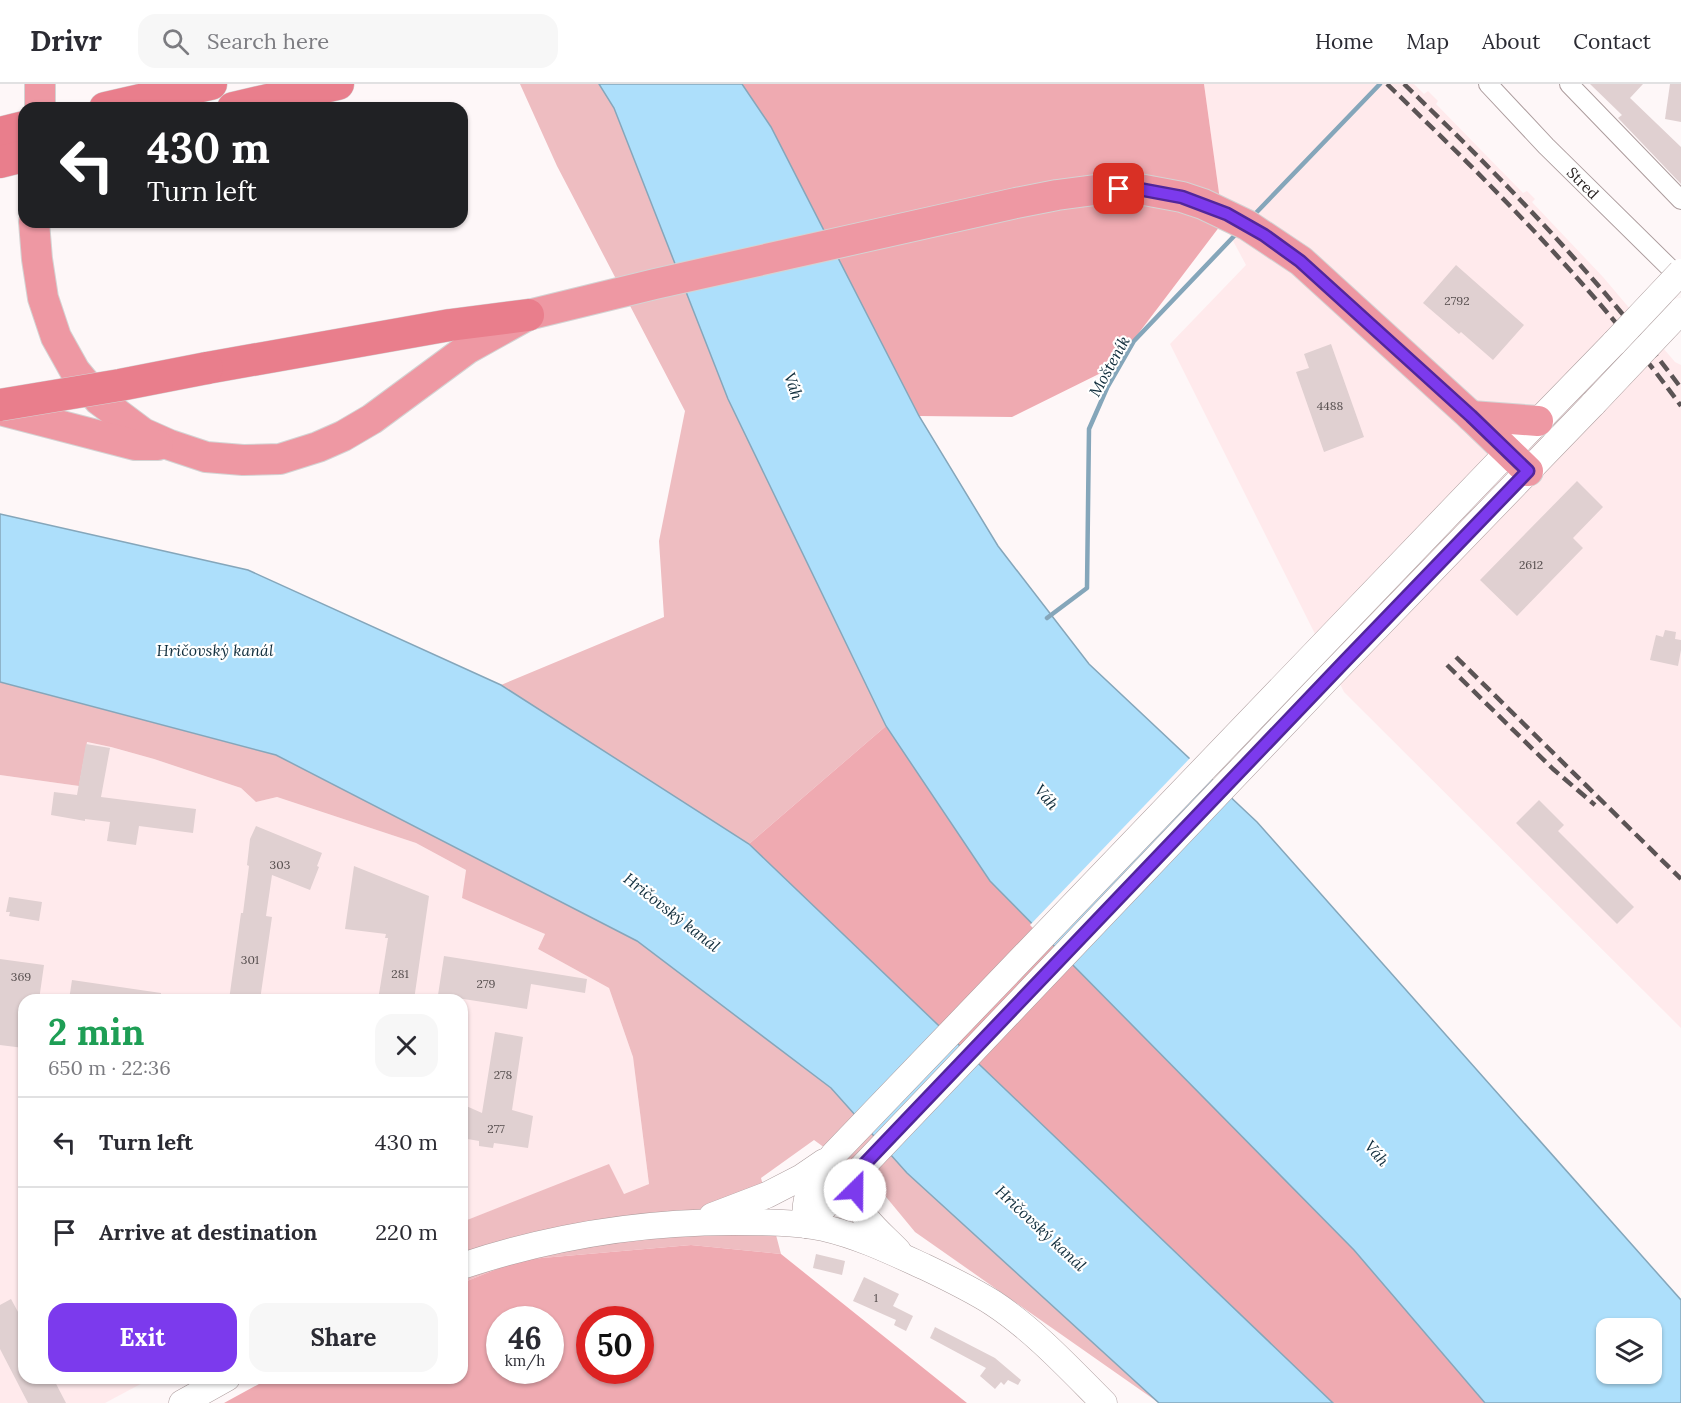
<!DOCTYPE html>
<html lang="en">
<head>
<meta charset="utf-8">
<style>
	body { margin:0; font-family:Lora,serif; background:#f7f7f7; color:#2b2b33; height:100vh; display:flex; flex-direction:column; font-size:22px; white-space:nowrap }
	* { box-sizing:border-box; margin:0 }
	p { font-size:20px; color:#7c7c81 }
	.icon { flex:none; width:33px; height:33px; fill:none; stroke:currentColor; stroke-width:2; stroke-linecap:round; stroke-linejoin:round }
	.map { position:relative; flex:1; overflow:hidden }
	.sheet { position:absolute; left:18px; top:910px; width:450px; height:390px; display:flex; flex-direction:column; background:#fff; border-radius:18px; box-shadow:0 2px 4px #0004 }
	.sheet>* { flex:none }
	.banner { position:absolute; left:18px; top:18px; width:450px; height:126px; border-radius:18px; box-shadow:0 2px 4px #0004; background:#202124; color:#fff; overflow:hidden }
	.controls { position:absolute; left:1596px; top:1234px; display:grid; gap:12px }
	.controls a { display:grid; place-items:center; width:66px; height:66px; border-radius:12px; background:#fff; box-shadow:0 2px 4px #0004; font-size:30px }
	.speed { position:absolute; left:486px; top:1222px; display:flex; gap:12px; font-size:30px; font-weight:700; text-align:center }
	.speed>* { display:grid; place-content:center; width:78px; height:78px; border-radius:50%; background:#fff; box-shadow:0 2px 4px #0004; line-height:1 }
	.speed small { font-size:15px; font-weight:400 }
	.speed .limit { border:9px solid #d22; background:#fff; color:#111 }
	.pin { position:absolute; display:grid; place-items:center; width:51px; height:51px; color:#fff; margin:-26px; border-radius:12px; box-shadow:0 3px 9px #0006 }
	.me { position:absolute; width:66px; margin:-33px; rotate:23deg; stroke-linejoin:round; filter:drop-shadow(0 0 4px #0008) }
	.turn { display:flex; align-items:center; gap:21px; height:126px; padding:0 30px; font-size:27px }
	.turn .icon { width:78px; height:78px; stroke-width:2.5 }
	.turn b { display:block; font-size:42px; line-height:51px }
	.round { display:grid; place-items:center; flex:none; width:63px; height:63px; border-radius:18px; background:#f7f7f7 }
	.overview { display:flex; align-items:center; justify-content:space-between; height:102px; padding:0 30px }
	h1 { font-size:36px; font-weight:800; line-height:45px; color:#1e9e55 }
	.primary-button { display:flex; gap:12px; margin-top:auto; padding:12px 30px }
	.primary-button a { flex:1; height:69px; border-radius:18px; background:#7c3aed; color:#fff; font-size:24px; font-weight:800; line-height:69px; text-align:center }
	.primary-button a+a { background:#f7f7f7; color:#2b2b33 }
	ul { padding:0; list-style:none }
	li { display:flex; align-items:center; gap:18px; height:90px; padding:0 30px; border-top:2px solid #e1e1e2 }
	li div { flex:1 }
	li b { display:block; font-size:22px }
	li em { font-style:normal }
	header { display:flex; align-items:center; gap:36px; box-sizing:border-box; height:84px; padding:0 30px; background:#fff; border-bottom:2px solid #e1e1e2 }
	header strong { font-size:28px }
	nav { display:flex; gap:33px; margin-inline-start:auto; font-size:21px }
	.search { width:420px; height:54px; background:#f7f7f7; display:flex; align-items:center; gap:15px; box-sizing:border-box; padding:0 21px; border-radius:18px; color:#7c7c81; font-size:22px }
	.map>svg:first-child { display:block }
	.built { fill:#ffeaec }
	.green { fill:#eebdc1 }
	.forest { fill:#efaab1; fill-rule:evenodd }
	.water { fill:#addffb; stroke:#85a6ba; stroke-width:1.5; fill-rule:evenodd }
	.pier { fill:#fef7f8 }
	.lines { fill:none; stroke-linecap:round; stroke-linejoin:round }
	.stream { stroke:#85a6ba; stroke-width:4.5 }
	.building { fill:#e0d0d1 }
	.minor-casing { stroke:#ac9c9d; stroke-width:20 }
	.secondary-casing { stroke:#ac9c9d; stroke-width:27 }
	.trunk-casing { stroke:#d4d3d3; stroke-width:32 }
	.motorway-casing { stroke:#d4d3d3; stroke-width:33 }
	.minor { stroke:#fff; stroke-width:18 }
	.secondary { stroke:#fff; stroke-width:26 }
	.trunk { stroke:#ee98a3; stroke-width:30 }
	.motorway { stroke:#e97e8c; stroke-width:32 }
	.rail { stroke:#5b5455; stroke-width:4.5; stroke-dasharray:12 6; stroke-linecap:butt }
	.secondary-bridge-casing { stroke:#ac9c9d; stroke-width:27; stroke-linecap:butt }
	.motorway-bridge-casing { stroke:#d4d3d3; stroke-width:33; stroke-linecap:butt }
	.secondary-bridge { stroke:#fff; stroke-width:26 }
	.motorway-bridge { stroke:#e97e8c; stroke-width:32 }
	.route-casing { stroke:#51269a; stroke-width:15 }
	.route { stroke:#7c3aed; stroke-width:10 }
	.labels { text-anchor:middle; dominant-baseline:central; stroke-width:4.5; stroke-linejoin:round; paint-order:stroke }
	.number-label { font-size:12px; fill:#564e4e }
	.street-label { font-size:15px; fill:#282222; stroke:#fff }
	.water-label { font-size:16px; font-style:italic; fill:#102d3c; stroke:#fff }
</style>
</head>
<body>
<header>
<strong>Drivr</strong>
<div class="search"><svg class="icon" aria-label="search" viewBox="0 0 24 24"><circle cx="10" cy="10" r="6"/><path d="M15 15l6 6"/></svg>Search here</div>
<nav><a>Home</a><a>Map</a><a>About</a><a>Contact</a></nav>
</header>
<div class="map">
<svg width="1681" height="1319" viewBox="0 0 1681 1319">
	<rect width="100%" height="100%" fill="#fef7f8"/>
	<!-- built -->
	<g class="built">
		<polygon points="1204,0 1414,0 1424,10 1428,7 1438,17 1436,20 1523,109 1527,107 1535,115 1532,118 1603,193 1675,278 1681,281 1681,944 1344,608 1170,260 1246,181 1223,138"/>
		<polygon points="86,658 111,663 154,675 241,704 256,718 277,713 416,759 466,786 463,814 545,850 538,865 609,904 633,973 649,1100 624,1110 609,1081 462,1138 462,916 24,916 24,1294 150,1295 105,1319 0,1319 0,691 79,702"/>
	</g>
	<!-- green -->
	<g class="green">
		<polygon points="520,0 599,0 614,24 728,315 886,642 749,760 501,601 664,533 659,457 685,327 557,82"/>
		<polygon points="0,598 276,671 637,857 831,1004 907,1089 1159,1319 915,1148 877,1102 814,1056 761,1094 781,1170 691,1161 519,1176 462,1199 462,1138 609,1080 624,1110 649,1100 633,973 609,904 538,865 545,850 462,814 466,786 416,759 277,713 256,718 241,704 154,675 111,663 87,658 79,702 0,691"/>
	</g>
	<!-- forest -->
	<g class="forest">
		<polygon points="742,0 1204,0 1223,138 1113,283 1012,333 919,332 771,43"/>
		<polygon points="886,642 990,797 1354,1166 1485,1319 1333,1319 749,760"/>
		<path d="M691,1161l90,9 186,149h-743l44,-24 194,-1v-95l57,-23zM500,1236h50v51h-50zM590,1236h50v51h-50z"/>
	</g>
	<!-- water -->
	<g class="water">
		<path d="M599,0h143l29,43 148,289 79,130 91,118 168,158 424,478v103h-196l-131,-153 -364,-369 -104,-155 -158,-327 -114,-291zM1606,1245h46v45h-46z"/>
		<polygon points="0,430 248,486 501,601 749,760 1333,1319 1159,1319 907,1089 831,1004 637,857 276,671 0,598"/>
	</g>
	<!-- pier -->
	<polygon class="pier" points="1192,672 1212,691 1049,861 1030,841"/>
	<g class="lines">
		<!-- stream -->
		<g class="stream">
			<polyline points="1253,132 1380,0"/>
			<polyline points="1047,534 1087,504 1089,345 1107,304 1134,257 1237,149"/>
		</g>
	</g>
	<!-- building -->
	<g class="building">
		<polygon points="1590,0 1643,0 1630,14 1681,63 1681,100 1618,34 1622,31"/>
		<polygon points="1670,0 1681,0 1681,38 1665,35"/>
		<polygon points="1456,181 1524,241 1493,276 1461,248 1459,250 1423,219"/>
		<polygon points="1331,260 1364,353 1324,368 1296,288 1309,284 1304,270"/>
		<polygon points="1577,397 1603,423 1573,454 1583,464 1517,532 1480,496"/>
		<polygon points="1665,546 1676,548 1675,555 1681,556 1681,566 1678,582 1650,576 1656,551 1663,553"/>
		<polygon points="86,660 110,664 101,713 196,725 193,749 139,742 136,761 107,757 110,738 85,735 85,737 51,731 54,708 77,711"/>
		<polygon points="1539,716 1564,741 1558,747 1634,823 1617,840 1516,739"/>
		<polygon points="256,742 322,769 317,782 319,783 310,806 272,791 266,832 272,833 260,916 229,916 241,829 243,829 249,782 247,781 250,755"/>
		<polygon points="354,782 429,812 414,916 378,916 388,854 385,854 386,850 345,845"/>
		<polygon points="9,813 42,818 39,837 9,832 10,828 6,828"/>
		<polygon points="444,872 587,895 585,909 531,900 527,925 438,911"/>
		<polygon points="0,875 44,881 39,916 24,916 24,964 0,961"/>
		<polygon points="72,896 161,909 161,916 69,916"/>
		<polygon points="495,948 523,953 512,1026 533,1032 528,1064 494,1059 493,1064 479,1062 479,1057 462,1054 464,1021 482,1029"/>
		<polygon points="816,1170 845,1177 842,1191 813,1184"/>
		<polygon points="864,1193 899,1210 893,1222 913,1232 906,1247 894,1241 896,1236 853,1217"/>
		<polygon points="11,1215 24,1239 24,1294 53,1294 66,1319 28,1319 0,1265 0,1221"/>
		<polygon points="935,1243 995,1274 1021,1296 1018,1301 1008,1296 1004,1301 1001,1298 995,1305 980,1292 986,1284 930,1254"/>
	</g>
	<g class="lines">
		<defs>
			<g id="minor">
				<polyline points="1488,0 1546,62 1681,195"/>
				<polyline points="1569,0 1681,116"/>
			</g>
			<g id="secondary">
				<path d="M857,1089c-1,7 -3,13 -2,20 3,24 27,41 43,58"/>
				<polyline points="712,1132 767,1111 802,1093 824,1078"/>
				<path d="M807,1141c-7,-28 10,-50 27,-71l674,-702 107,-110"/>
				<polyline points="807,1141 1329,593 1594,319"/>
				<path d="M462,1182c87,-29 180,-44 271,-44 30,0 61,0 91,6 35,8 68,24 101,39 23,11 46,22 68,36 41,27 76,65 111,100"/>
				<polyline points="182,1319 227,1294"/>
			</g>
			<g id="trunk">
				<polyline points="40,24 40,0"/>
				<polyline points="34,138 37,175 43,214 56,253 75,287 99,316 143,349 170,361 206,373 243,376 280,375 318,363 343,352 372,335 467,265 528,231 655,200 1016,119 1057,111 1095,106 1139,105 1182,113 1203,120 1247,141 1301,177 1471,332 1528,387"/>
				<polyline points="0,326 135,361 158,361"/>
				<polyline points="1471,332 1538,337"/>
			</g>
			<g id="motorway">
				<polyline points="105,24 211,0"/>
				<polyline points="233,24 338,0"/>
				<polyline points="0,49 24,43"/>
				<polyline points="0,78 24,72"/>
				<polyline points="207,284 450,241 528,231"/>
			</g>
		</defs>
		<!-- minor casing -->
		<use href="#minor" class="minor-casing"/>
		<!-- secondary casing -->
		<use href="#secondary" class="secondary-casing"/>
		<!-- trunk casing -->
		<use href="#trunk" class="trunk-casing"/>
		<!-- motorway casing -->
		<use href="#motorway" class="motorway-casing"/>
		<!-- minor -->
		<use href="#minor" class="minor"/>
		<!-- secondary -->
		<use href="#secondary" class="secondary"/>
		<!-- trunk -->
		<use href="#trunk" class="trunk"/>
		<!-- motorway -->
		<use href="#motorway" class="motorway"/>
		<!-- rail -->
		<g class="rail">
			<path d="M1387,0c105,101 209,205 294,322"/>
			<path d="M1404,0c99,95 195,194 277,304"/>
			<polyline points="1456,573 1681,795"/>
			<polyline points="1447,581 1553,685 1595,721"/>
		</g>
		<defs>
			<g id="secondary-bridge">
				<polyline points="1615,258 1681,188"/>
				<polyline points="1594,319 1681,227"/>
			</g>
			<polyline id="motorway-bridge" points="0,321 120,301 207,284"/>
		</defs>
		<!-- secondary-bridge casing -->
		<use href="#secondary-bridge" class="secondary-bridge-casing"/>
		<!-- motorway-bridge casing -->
		<use href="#motorway-bridge" class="motorway-bridge-casing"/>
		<!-- secondary-bridge -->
		<use href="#secondary-bridge" class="secondary-bridge"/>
		<!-- motorway-bridge -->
		<use href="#motorway-bridge" class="motorway-bridge"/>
	</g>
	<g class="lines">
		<defs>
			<polyline id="route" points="855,1106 856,1089 1345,577 1528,387 1471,332 1300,177 1264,151 1227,130 1182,113 1139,105 1119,105"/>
		</defs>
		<!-- route casing -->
		<use href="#route" class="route-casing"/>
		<!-- route -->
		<use href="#route" class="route"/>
	</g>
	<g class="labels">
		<!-- number labels -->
		<g class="number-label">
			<text x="1457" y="216">2792</text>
			<text x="1330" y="321">4488</text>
			<text x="1531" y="480">2612</text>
			<text x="280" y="780">303</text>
			<text x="250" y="875">301</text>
			<text x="400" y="889">281</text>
			<text x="21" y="892">369</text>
			<text x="486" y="899">279</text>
			<text x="503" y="990">278</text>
			<text x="496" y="1044">277</text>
			<text x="876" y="1213">1</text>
		</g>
		<!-- street labels -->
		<g class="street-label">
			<text transform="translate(1583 99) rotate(45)">Stred</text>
		</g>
		<!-- water labels -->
		<g class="water-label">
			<text transform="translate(1109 282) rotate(-61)">Mošteník</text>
			<text transform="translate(794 302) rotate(71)">Váh</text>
			<text x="215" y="566">Hričovský kanál</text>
			<text transform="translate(1047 713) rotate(50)">Váh</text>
			<text transform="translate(672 828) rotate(38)">Hričovský kanál</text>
			<text transform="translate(1377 1069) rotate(49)">Váh</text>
			<text transform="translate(1041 1144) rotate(43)">Hričovský kanál</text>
		</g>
	</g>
</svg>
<div class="controls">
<a><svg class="icon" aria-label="layers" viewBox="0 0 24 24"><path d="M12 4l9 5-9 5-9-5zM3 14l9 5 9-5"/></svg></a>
</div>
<div class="speed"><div>46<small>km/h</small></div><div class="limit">50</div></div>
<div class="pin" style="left:1119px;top:105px;background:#d93025"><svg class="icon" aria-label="arrive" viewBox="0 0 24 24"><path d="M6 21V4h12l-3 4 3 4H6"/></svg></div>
<svg class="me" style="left:855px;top:1106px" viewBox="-20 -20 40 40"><circle r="19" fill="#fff"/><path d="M0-13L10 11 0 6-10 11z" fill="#7c3aed"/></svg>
<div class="banner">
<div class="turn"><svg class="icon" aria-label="left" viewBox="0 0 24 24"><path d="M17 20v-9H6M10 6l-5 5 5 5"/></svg><div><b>430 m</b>Turn left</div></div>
</div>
<section class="sheet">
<div class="overview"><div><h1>2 min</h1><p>650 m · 22:36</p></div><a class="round"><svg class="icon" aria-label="close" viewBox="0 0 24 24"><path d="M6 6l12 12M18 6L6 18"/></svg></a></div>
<ul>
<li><svg class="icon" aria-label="left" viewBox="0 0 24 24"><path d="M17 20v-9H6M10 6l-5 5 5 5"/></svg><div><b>Turn left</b></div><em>430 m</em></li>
<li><svg class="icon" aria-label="arrive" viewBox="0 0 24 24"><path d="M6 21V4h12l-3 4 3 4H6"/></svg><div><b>Arrive at destination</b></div><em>220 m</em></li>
</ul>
<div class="primary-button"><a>Exit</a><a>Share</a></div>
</section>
</div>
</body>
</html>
